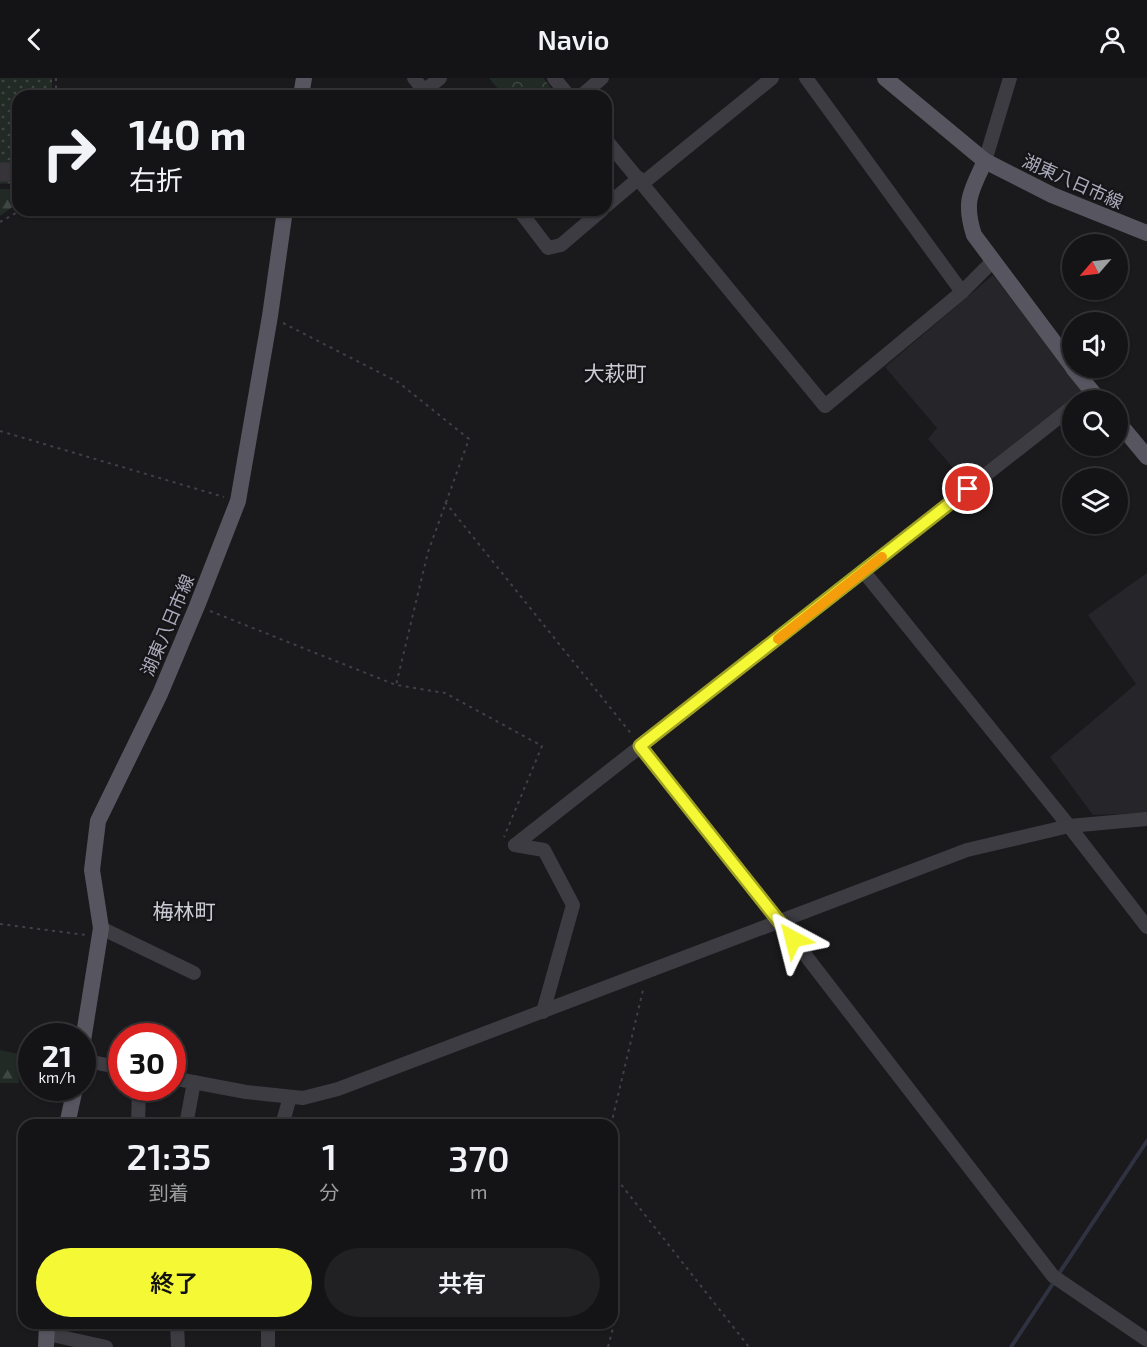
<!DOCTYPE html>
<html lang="ja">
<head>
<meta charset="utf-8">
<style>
	body { margin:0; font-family:"Exo 2","Noto Sans JP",sans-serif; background:#212022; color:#f1f3f6; height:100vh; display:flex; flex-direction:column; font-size:22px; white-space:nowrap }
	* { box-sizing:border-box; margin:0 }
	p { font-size:20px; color:#9d9ea0 }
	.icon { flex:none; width:33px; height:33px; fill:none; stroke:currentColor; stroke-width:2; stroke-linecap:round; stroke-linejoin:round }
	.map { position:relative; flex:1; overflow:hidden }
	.details { position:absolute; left:18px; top:1041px; width:600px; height:210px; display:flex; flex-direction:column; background:#141315; border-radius:18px; box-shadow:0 2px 4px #0004,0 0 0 2px #333234 }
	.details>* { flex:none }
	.guide { position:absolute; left:12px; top:12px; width:600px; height:126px; border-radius:18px; box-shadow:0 2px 4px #0004,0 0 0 2px #333234; background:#141315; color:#f1f3f6; overflow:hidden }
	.needle { width:39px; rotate:242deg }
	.fabs { position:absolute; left:1062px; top:156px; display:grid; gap:12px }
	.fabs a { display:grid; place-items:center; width:66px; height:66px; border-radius:50%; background:#141315; box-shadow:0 2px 4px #0004,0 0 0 2px #333234; font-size:30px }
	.speed { position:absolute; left:18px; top:945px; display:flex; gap:12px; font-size:30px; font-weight:700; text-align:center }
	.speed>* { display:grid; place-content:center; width:78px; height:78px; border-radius:50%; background:#141315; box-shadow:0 2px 4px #0004,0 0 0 2px #333234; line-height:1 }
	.speed small { font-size:15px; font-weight:400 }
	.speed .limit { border:9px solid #d22; background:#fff; color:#111 }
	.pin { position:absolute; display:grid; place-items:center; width:51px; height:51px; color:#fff; margin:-26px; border:3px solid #fff; border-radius:50%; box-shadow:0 2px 6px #0007 }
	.me { position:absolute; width:66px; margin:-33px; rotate:322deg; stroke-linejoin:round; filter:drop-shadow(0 0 4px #0008) }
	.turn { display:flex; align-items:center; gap:21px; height:126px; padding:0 18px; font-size:27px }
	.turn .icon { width:78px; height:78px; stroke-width:2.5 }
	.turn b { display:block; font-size:42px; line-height:51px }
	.eta { display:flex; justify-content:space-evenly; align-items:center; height:102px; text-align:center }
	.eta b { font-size:36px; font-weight:600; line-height:42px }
	.button { display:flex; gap:12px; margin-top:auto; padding:12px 18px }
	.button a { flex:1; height:69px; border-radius:36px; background:#f5f835; color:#111; font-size:24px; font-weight:600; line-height:69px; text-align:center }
	.button a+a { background:#212022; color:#f1f3f6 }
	header { display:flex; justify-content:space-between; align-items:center; height:78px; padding:0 18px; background:#141315; font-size:27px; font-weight:600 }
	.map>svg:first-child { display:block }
	.built { fill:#262529 }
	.grass { fill:url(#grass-dots) }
	.forest { fill:url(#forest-firs) }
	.park { fill:url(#park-crowns) }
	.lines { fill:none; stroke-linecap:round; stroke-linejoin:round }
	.stream { stroke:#2e3241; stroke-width:4 }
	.building { fill:#363438; stroke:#353338; stroke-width:1.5 }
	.path { stroke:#414048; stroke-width:2; stroke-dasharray:3 4.5; stroke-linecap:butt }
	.minor { stroke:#3d3c43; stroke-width:14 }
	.major { stroke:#575660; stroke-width:16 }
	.route-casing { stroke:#9fa122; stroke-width:15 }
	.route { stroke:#f5f835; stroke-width:10 }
	.slow { stroke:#f59e0b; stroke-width:10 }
	.labels { text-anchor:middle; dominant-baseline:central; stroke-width:4.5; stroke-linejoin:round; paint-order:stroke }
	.street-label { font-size:18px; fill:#acabbc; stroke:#151417 }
	.quarter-label { font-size:21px; fill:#cdcdd7; stroke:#151417 }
</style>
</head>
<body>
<header><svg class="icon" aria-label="back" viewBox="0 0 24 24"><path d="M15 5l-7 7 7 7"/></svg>Navio<svg class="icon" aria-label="person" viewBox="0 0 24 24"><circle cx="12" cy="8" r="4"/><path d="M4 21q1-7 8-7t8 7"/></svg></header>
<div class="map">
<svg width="1147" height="1269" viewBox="0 0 1147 1269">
	<defs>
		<pattern id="grass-dots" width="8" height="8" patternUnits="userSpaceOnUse" patternTransform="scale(1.5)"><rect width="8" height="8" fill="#212a25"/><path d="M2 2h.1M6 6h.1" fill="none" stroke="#3f4643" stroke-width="1.8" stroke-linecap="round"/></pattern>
		<pattern id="forest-firs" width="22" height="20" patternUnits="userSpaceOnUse" patternTransform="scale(1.5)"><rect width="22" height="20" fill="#212a25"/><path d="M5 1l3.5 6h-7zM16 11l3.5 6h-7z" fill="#3f4643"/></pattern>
		<pattern id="park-crowns" width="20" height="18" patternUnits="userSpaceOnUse" patternTransform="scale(1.5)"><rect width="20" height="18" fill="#212a25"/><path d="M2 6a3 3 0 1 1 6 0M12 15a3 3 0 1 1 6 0" fill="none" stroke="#3f4643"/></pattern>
	</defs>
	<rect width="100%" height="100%" fill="#1a191c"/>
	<!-- built -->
	<g class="built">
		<polygon points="993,197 1082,313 967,406 928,361 937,350 885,289"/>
		<polygon points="1147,495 1147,735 1093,737 1050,679 1136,606 1088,537"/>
	</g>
	<!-- grass -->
	<polygon class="grass" points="0,0 52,0 52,18 18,18 18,105 0,106"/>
	<!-- forest -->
	<g class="forest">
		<polygon points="0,111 18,111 18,125 0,138"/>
		<polygon points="0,972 18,976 19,1005 0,1005"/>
	</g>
	<!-- park -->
	<polygon class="park" points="489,0 543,0 558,18 504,18"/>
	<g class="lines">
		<!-- stream -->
		<g class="stream">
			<polyline points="1058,1197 1147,1063"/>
			<polyline points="1011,1269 1054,1204"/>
		</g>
	</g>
	<!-- building -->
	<rect class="building" x="0" y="85" width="18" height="18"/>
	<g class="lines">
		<!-- path -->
		<g class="path">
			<polyline points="56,0 56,18"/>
			<polyline points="0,144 21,132"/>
			<polyline points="283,245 398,304 469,361 428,474 396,607"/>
			<polyline points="0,353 224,419"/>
			<polyline points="445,424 633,658"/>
			<polyline points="210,533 396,607 445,615 542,668 504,759"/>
			<polyline points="0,846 86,857"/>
			<polyline points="611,1047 643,912 642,909"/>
			<polyline points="612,1095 749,1269"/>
			<polyline points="608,1269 618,1231 612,1230"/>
		</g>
		<!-- minor -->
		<g class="minor">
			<polyline points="414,0 428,18"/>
			<polyline points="554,0 569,18"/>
			<polyline points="806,0 962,214"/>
			<polyline points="424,13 440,0"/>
			<polyline points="581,18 602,0"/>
			<polyline points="606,62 825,328 962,214 993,183"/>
			<polyline points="985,83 1010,0"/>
			<polyline points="643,105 772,0"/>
			<polyline points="606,128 639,100"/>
			<polyline points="519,132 548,170 561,167 602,132"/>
			<polyline points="1081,322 1092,314"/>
			<polyline points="864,494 1069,748 1147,849"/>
			<polyline points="640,668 779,843 1053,1198 1147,1262"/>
			<polyline points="515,767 1072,329"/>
			<polyline points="515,767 544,772 573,827 543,934"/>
			<polyline points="101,850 194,895"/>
			<polyline points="82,982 122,990"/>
			<polyline points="172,1000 246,1014 303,1020 338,1011 967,772 1069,748 1147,741"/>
			<polyline points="138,1047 139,1010"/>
			<polyline points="186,1047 194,1004"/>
			<polyline points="282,1047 290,1019"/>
			<polyline points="177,1245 178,1269"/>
			<polyline points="47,1258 48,1256 106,1269"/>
			<polyline points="268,1269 268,1245"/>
		</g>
		<!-- major -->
		<g class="major">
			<path d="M885,0l100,83c-14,30 -22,40 -11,74l98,131"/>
			<polyline points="301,18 304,0"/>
			<polyline points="985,83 1052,117 1147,155"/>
			<polyline points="1073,290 1099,322"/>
			<polyline points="1118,344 1147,379"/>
			<polyline points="82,969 101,850 92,792 98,743 160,616 197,528 238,423 270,238 285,132"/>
			<polyline points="67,1047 75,1010"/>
			<polyline points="46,1269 47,1245"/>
		</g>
	</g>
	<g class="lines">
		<defs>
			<polyline id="route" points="793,861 640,668 968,411"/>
		</defs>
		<!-- route casing -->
		<use href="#route" class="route-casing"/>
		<!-- route -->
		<use href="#route" class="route"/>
		<!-- slow -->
		<polyline class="slow" points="778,561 882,479"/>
	</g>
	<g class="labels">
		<!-- street labels -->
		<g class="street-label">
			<text transform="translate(1073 103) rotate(24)">湖東八日市線</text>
			<text transform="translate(167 547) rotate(-67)">湖東八日市線</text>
		</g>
		<!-- quarter labels -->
		<g class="quarter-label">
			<text x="615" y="294">大萩町</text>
			<text x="184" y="832">梅林町</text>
		</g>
	</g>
</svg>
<div class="fabs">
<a><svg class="needle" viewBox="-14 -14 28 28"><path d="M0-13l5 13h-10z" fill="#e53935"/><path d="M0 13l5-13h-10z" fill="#9d9ea0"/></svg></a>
<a><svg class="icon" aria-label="sound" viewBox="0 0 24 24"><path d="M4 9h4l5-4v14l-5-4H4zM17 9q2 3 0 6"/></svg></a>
<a><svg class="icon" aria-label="search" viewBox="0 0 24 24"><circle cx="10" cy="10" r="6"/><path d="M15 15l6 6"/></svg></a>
<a><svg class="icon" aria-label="layers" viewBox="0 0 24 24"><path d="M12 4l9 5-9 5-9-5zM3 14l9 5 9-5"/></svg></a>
</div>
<div class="speed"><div>21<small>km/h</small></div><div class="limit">30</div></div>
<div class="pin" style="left:968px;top:411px;background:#d93025"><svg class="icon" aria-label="arrive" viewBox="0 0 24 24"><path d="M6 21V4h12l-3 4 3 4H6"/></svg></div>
<svg class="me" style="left:793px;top:861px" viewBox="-20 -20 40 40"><path d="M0-17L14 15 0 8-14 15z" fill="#f5f835" stroke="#fff" stroke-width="4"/></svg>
<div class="guide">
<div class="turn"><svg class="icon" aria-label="right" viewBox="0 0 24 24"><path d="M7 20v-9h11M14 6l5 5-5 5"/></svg><div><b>140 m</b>右折</div></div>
</div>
<section class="details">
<div class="eta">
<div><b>21:35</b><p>到着</p></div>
<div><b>1</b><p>分</p></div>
<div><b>370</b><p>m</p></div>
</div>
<div class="button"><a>終了</a><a>共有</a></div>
</section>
</div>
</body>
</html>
